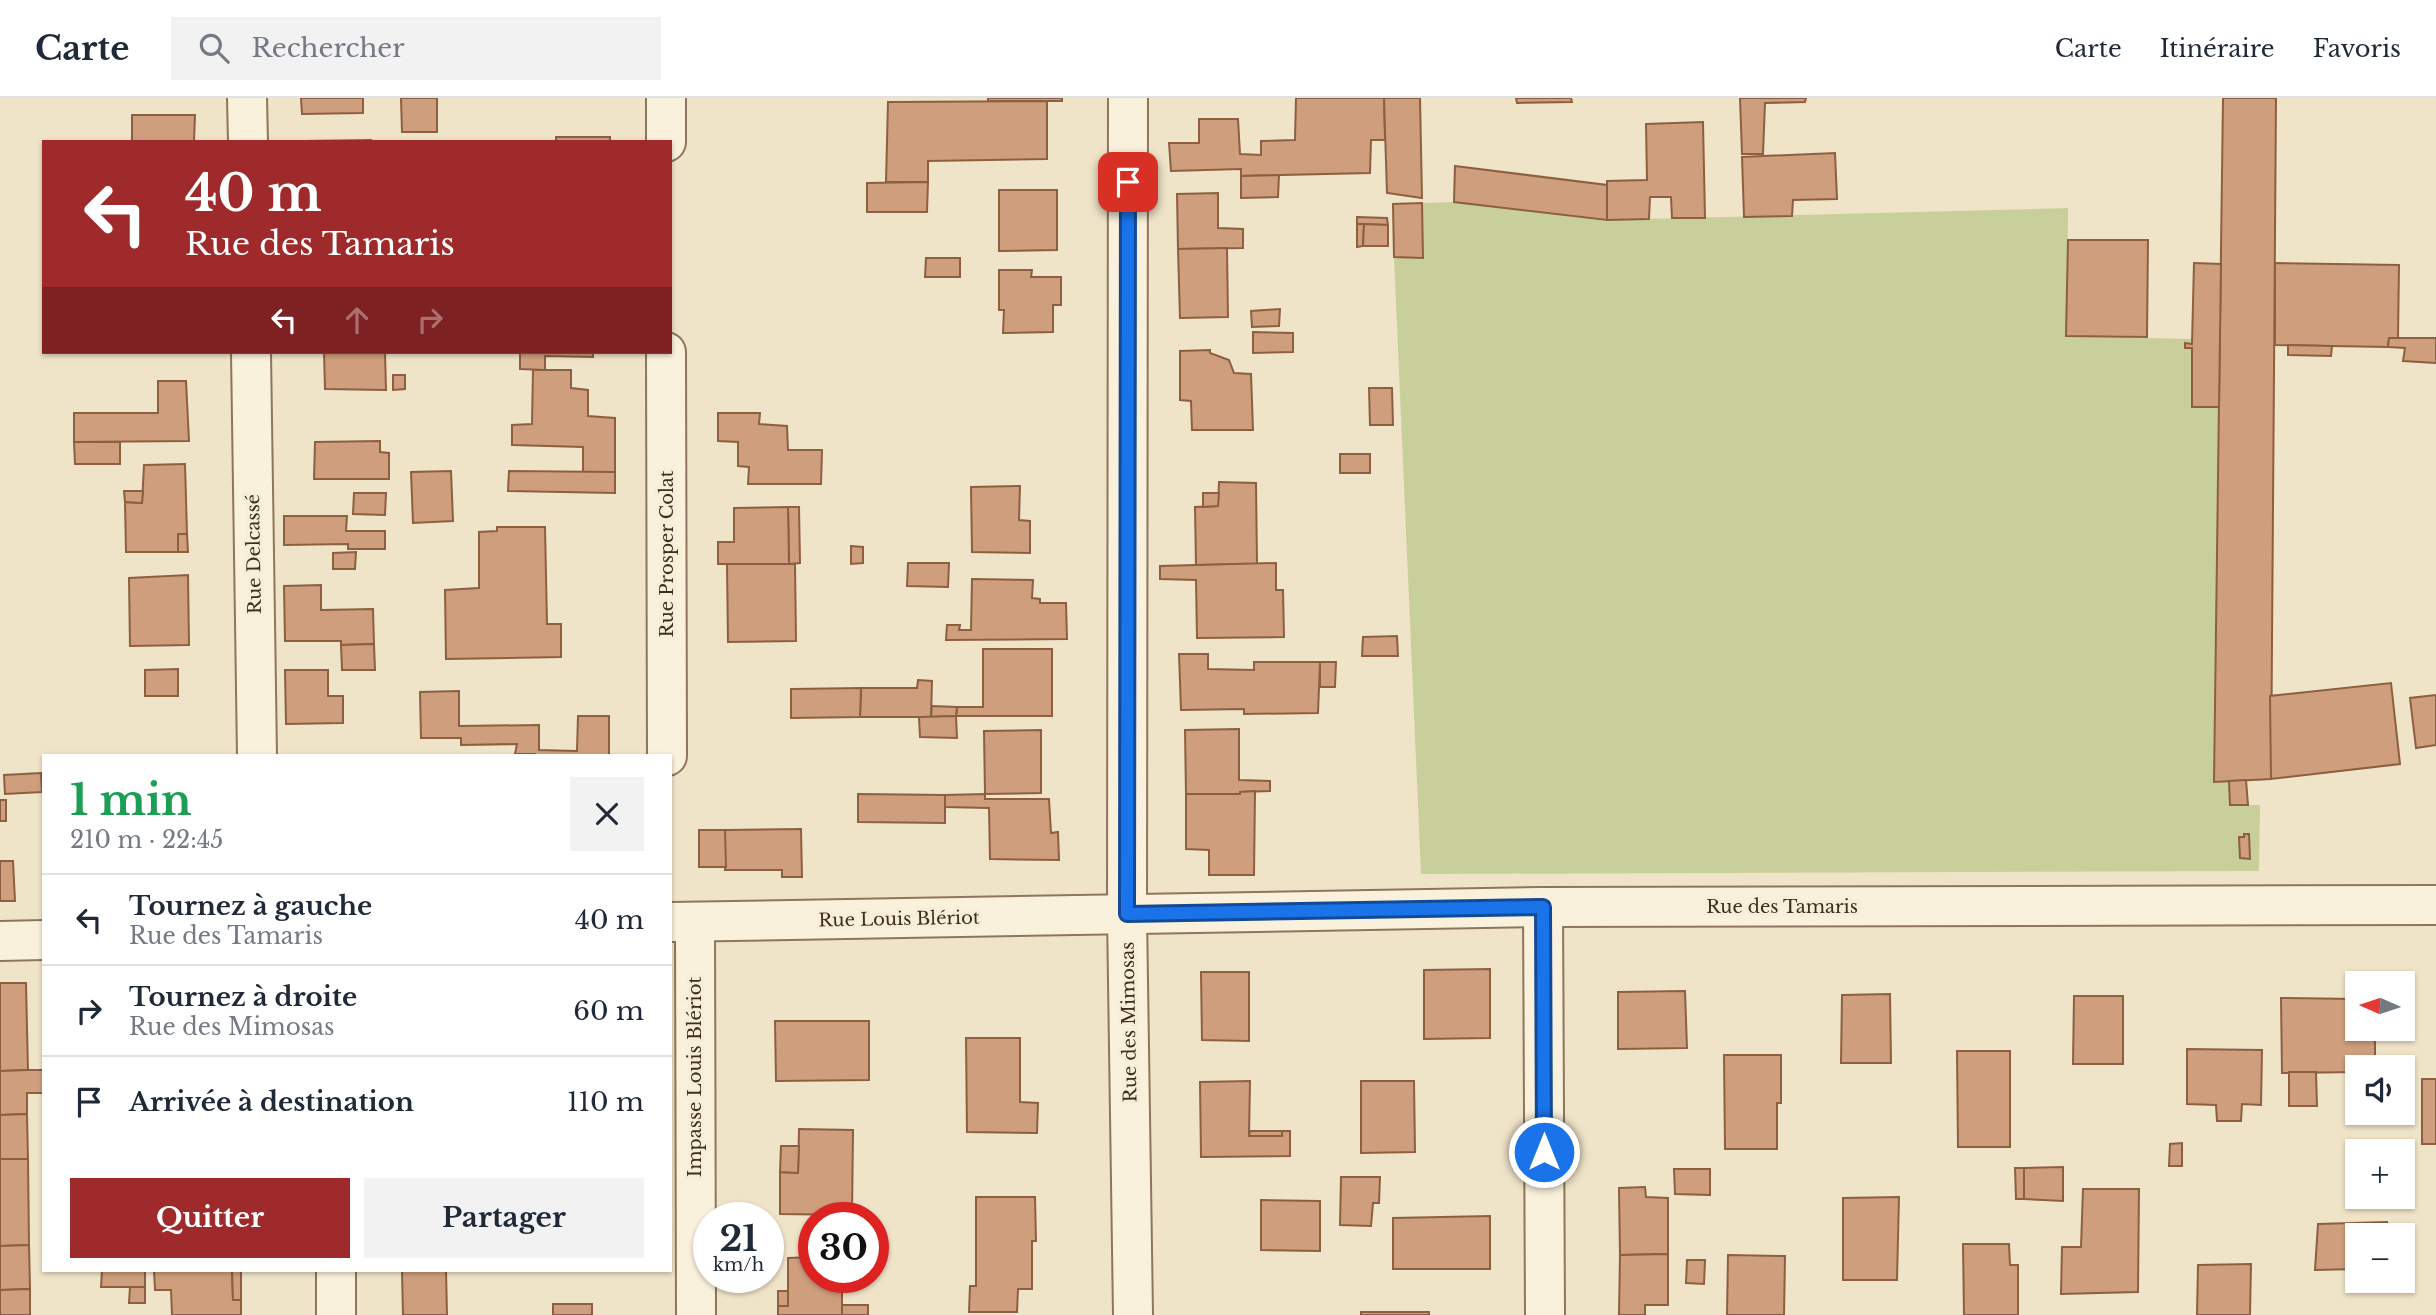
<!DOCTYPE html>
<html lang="fr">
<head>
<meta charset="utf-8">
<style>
	body { margin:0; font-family:"Libre Baskerville",serif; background:#f2f2f3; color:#1f2937; height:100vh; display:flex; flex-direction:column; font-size:26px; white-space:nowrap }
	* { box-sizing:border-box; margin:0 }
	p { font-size:23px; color:#747a83 }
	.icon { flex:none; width:38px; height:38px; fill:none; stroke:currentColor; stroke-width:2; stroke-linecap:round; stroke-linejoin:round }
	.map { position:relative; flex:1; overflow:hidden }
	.side { position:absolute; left:42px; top:656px; width:630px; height:518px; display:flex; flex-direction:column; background:#fff; border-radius:0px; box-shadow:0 2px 5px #0004 }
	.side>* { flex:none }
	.top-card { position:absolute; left:42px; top:42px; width:630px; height:214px; border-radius:0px; box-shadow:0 2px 5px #0004; background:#9e2a2b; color:#fff; overflow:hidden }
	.needle { width:46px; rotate:273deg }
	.fabs { position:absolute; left:2345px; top:873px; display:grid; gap:14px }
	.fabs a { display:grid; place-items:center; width:70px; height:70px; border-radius:0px; background:#fff; box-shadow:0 2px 5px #0004; font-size:35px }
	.speed { position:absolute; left:693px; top:1104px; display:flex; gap:14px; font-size:35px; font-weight:700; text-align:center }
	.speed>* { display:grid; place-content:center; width:91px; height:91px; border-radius:50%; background:#fff; box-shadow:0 2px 5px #0004; line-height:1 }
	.speed small { font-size:18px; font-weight:400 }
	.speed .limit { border:10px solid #d22; background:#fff; color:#111 }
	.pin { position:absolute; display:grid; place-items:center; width:60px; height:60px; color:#fff; margin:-30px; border-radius:14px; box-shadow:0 4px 10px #0006 }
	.me { position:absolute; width:77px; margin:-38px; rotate:0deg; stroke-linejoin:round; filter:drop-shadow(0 0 5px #0008) }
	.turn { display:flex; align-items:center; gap:24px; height:147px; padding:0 28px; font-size:32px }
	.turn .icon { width:91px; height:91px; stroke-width:2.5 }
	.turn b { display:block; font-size:49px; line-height:60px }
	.lanes { display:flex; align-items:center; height:66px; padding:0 28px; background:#0003; justify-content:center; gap:35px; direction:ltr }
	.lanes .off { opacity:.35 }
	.round { display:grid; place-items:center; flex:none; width:74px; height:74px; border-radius:0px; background:#f2f2f3 }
	.headline { display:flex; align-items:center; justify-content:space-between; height:119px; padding:0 28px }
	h1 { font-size:42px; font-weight:700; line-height:52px; color:#1e9e55 }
	.action { display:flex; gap:14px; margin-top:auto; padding:14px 28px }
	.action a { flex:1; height:80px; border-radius:0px; background:#9e2a2b; color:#fff; font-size:28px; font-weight:700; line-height:80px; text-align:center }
	.action a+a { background:#f2f2f3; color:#1f2937 }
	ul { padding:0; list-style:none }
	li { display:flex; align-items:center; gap:21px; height:91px; padding:0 28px; border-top:2px solid #e0e1e3 }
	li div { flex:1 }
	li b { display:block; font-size:26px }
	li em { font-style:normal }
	header { display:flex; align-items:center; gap:42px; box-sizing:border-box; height:98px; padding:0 35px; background:#fff; border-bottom:2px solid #e0e1e3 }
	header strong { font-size:33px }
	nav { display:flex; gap:38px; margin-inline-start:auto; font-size:24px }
	.search { width:490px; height:63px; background:#f2f2f3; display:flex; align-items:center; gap:18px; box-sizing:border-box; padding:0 24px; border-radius:0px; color:#747a83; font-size:26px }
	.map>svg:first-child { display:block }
	.green { fill:#c9cf9b }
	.building { fill:#cf9f7d; stroke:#8d5f41; stroke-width:2 }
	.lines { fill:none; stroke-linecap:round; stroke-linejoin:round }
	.street-casing { stroke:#8d765c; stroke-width:42 }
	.street { stroke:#faf1dc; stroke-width:38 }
	.route-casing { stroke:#114b97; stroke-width:18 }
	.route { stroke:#1a73e8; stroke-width:12 }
	.labels { text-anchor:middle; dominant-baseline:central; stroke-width:7; stroke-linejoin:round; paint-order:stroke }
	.street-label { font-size:18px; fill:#3d2e20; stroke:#f7eed8 }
</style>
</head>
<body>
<header>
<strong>Carte</strong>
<div class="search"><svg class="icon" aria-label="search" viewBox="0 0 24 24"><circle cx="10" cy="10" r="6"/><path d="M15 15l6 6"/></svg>Rechercher</div>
<nav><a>Carte</a><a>Itinéraire</a><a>Favoris</a></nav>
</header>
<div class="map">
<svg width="2436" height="1217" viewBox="0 0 2436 1217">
	<rect width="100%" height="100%" fill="#f0e4c8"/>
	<!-- green -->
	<polygon class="green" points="1454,104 1607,122 2068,110 2067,238 2192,241 2192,246 2185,245 2185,250 2192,250 2192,308 2219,309 2214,684 2229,683 2230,707 2260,707 2259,773 1421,776 1394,159 1423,159 1422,105"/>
	<!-- building -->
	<g class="building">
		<polygon points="301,0 363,0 363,15 302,16"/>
		<polygon points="401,0 437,0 437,34 402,34"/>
		<rect x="988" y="0" width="74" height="3"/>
		<polygon points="1296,0 1384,0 1385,42 1371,42 1370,75 1241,78 1241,71 1171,73 1169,45 1199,45 1199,21 1238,21 1240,56 1261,57 1261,43 1295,42"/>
		<polygon points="1384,0 1420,0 1422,100 1387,95"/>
		<polygon points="1516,0 1571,0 1572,4 1517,5"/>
		<polygon points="1740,0 1806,0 1805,4 1765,5 1763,56 1742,56"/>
		<polygon points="2223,0 2276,0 2271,681 2214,684"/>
		<polygon points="1047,3 1047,61 928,63 928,84 886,84 888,4"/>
		<polygon points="132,17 195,17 194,44 132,44"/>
		<polygon points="1703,24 1705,120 1672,120 1671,99 1650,99 1649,121 1607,122 1607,83 1647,82 1646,26"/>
		<rect x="556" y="39" width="54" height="5"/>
		<polygon points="371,42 371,44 305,43"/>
		<polygon points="1835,55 1837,101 1793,102 1792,118 1744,119 1742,59"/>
		<polygon points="1455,68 1607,87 1607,122 1454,104"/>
		<polygon points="1279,77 1278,99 1241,100 1241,78"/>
		<polygon points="928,84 927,114 867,114 867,85"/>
		<polygon points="999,92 1057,92 1057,152 999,153"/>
		<polygon points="1218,95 1218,130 1243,131 1243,150 1178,151 1177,96"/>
		<polygon points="1422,105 1423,160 1394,159 1393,106"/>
		<polygon points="1357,119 1387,120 1388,127 1357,126"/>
		<polygon points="1357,126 1364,126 1363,148 1357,149"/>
		<polygon points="1364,126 1388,127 1388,148 1363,148"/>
		<polygon points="2068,142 2148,142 2147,239 2066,238"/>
		<polygon points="1227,150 1228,219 1180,220 1178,151"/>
		<polygon points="926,160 960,160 960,179 925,179"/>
		<polygon points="2194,165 2221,166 2219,309 2192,309 2192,250 2185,250 2185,245 2192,246"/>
		<polygon points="2275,165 2399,167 2398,240 2389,240 2388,249 2275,247"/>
		<polygon points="999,172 1032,172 1031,179 1061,179 1061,207 1053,207 1053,234 1003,235 1004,212 999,212"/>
		<polygon points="1280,211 1279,228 1252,229 1251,213"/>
		<polygon points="1253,234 1293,235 1293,254 1253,255"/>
		<polygon points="2389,240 2436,240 2436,265 2403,263 2405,250 2388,249"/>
		<polygon points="2288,247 2332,248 2331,258 2288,257"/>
		<polygon points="1210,252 1210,255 1229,262 1234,275 1251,276 1253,332 1192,332 1191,303 1180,302 1180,253"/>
		<polygon points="324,254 385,254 386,292 325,291"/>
		<polygon points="520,254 593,254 593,259 545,258 545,272 520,271"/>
		<polygon points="533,272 571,272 571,290 588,292 588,318 615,320 615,374 583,374 583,349 512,347 512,327 532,326"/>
		<polygon points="393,277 405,277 405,291 393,292"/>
		<polygon points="158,283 186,283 189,343 74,344 74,315 158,315"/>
		<polygon points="1369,290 1392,290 1393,327 1370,327"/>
		<polygon points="718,315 760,315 759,326 787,328 788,352 822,352 821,386 748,386 749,369 738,368 738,344 718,343"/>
		<polygon points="380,343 380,354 389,355 389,381 314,381 315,344"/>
		<polygon points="74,344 120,344 120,366 75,366"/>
		<rect x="1340" y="356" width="30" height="19"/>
		<polygon points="185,366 187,436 178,436 178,454 126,454 125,404 142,405 144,367"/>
		<polygon points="451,373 453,423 413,425 411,374"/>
		<polygon points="509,373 615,374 615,395 508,393"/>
		<polygon points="1219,384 1256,385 1257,466 1196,467 1195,409 1218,408"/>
		<polygon points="1020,388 1019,422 1030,423 1030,455 972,454 971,389"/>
		<polygon points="124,393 143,393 142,405 125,404"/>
		<polygon points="354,395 386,395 385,417 353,416"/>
		<polygon points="1203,395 1219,395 1218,408 1203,409"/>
		<polygon points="788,409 799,409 800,465 789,466"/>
		<polygon points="788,409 789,466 718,466 718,444 734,444 734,410"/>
		<polygon points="284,418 347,418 346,433 385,433 385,451 348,451 348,446 284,447"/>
		<polygon points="497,429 545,429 547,526 561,526 561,559 446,561 445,492 479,490 479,434 497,433"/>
		<polygon points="178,436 187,436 188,454 178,454"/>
		<polygon points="851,448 863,449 863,465 851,466"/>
		<polygon points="356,454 355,471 333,471 333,455"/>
		<polygon points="908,465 949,465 948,489 907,488"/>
		<polygon points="1276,465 1276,492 1283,492 1284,539 1197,540 1196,482 1160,481 1160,468"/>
		<polygon points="727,466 795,466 796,543 728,544"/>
		<polygon points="188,477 189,547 130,548 129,480"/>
		<polygon points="972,481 1033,482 1032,500 1040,501 1040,505 1066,505 1067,541 946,542 947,527 960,527 959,532 971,532"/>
		<polygon points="321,487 321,512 373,511 374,546 341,547 341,543 285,543 284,488"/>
		<polygon points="1397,538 1398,558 1362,558 1363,539"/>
		<polygon points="374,546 375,572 342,572 341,547"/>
		<polygon points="983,551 1052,551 1052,618 956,618 957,609 983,609"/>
		<polygon points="1179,556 1208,556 1208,571 1254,572 1254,564 1320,564 1318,615 1244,616 1244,611 1181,612"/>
		<polygon points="1320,564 1336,564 1335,589 1320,589"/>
		<polygon points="178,571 178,598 145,598 145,572"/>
		<polygon points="285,572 328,572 328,598 343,598 343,625 286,626"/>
		<polygon points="918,582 932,583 931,619 860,619 861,590 917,590"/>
		<polygon points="2391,585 2400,666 2271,681 2270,598"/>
		<polygon points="861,590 860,619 791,620 791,591"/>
		<polygon points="459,593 459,628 539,627 539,652 577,653 578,618 609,618 609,658 535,658 535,656 515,656 517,646 461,647 461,640 421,640 420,594"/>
		<polygon points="2436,597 2436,647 2416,650 2410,600"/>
		<polygon points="932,608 957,609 956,618 931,619"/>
		<polygon points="956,618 957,640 920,639 919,619"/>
		<polygon points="1239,631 1239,682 1270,683 1270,693 1240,694 1240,696 1186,696 1185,632"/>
		<polygon points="1041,632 1041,695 985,696 984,633"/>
		<polygon points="41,675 42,694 5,696 4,677"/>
		<polygon points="2246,682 2248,707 2230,707 2229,683"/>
		<polygon points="1255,693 1254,777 1209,777 1209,752 1186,751 1186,696 1240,696 1240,694"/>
		<polygon points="858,696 945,697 945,725 858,724"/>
		<polygon points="985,696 985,701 1049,701 1051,735 1058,734 1059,762 990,761 989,710 945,709 945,697"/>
		<rect x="0" y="702" width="6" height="21"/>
		<polygon points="801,731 802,779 782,779 782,772 725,772 725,732"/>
		<polygon points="699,732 725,732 726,769 699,769"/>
		<polygon points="2244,736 2249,736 2250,761 2240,760 2239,739 2244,739"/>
		<polygon points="0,763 13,763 15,803 0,803"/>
		<polygon points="1490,871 1490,940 1424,941 1424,872"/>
		<polygon points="1201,874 1249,874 1249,943 1202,942"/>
		<polygon points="0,885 26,885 28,972 0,973"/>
		<polygon points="1685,893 1687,950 1618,951 1618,894"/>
		<polygon points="1890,896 1891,965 1841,965 1842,897"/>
		<polygon points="2074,898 2123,898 2123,966 2073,966"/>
		<polygon points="2281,900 2357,901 2357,931 2375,931 2375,970 2357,970 2357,974 2282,975"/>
		<polygon points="775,923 869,923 869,982 776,983"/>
		<polygon points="966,940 1020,940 1020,1004 1038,1005 1037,1035 967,1034"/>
		<polygon points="2187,951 2262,952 2261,1007 2242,1006 2241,1023 2217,1023 2216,1007 2187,1006"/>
		<polygon points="1957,953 2010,953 2010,1049 1958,1049"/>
		<polygon points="1724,957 1781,957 1781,1005 1777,1005 1777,1051 1725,1051"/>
		<polygon points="28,972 44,972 44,995 27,995 27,1016 0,1017 0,973"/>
		<polygon points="2289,974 2316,974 2317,1008 2289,1008"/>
		<rect x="2422" y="981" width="14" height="65"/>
		<polygon points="1250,983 1249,1038 1282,1038 1282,1033 1290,1033 1290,1058 1201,1059 1200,984"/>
		<polygon points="1361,983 1414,983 1415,1054 1361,1055"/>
		<polygon points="27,1016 28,1061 0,1061 0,1017"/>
		<polygon points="799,1031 853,1032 852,1117 780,1116 780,1074 798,1075"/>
		<polygon points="1250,1033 1282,1033 1282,1038 1249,1038"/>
		<polygon points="2182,1045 2182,1068 2169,1068 2170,1046"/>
		<polygon points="781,1048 799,1048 798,1075 780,1074"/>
		<polygon points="0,1061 28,1061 29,1147 0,1148"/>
		<polygon points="2063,1069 2063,1103 2024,1101 2024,1070"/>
		<polygon points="2015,1070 2024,1070 2024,1101 2016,1101"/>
		<polygon points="1674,1071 1710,1071 1710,1097 1675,1096"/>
		<polygon points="1341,1079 1380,1079 1379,1105 1373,1105 1371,1128 1340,1127"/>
		<polygon points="1645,1089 1646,1099 1668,1100 1668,1156 1620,1157 1619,1090"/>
		<polygon points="2083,1091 2139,1091 2138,1194 2061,1196 2062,1149 2081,1149"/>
		<polygon points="976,1099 1035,1099 1036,1143 1032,1143 1032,1191 1018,1191 1017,1214 969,1214 970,1188 976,1188"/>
		<polygon points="1899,1099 1897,1182 1843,1182 1843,1100"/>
		<polygon points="1261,1102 1320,1103 1320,1153 1261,1152"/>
		<polygon points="1490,1118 1490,1171 1393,1171 1393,1120"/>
		<polygon points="2387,1124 2387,1138 2357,1138 2357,1171 2315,1172 2318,1126"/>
		<polygon points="1963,1146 2009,1146 2010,1167 2018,1167 2018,1217 1964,1217"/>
		<polygon points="29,1147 30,1191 0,1192 0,1148"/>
		<polygon points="1668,1156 1668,1207 1645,1207 1645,1217 1619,1217 1620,1157"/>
		<polygon points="1728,1157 1785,1158 1784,1217 1727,1217"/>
		<polygon points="814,1159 814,1180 842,1180 842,1217 778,1217 778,1208 788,1208 788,1160"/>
		<polygon points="1687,1162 1705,1162 1704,1186 1686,1185"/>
		<polygon points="2251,1166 2250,1217 2197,1217 2198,1167"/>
		<polygon points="102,1172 145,1172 145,1189 101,1189"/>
		<polygon points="154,1172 232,1172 233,1202 241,1202 241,1217 172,1217 171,1192 155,1192"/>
		<polygon points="232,1172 241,1172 241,1202 233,1202"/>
		<polygon points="402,1172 446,1172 447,1217 403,1217"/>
		<polygon points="130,1189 145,1189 145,1205 129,1205"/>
		<polygon points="30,1191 30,1217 0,1217 0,1192"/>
		<rect x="778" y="1193" width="10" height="15"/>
		<rect x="553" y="1206" width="39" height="11"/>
		<rect x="842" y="1207" width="26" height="10"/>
		<rect x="1361" y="1214" width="68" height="3"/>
	</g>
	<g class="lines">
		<defs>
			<g id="street">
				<polyline points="247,0 248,44"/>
				<polyline points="666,0 666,44"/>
				<polyline points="1128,0 1127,816 1133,1217"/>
				<polyline points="251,254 257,658"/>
				<polyline points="666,254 667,658"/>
				<polyline points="1543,809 1545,1217"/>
				<polyline points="670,824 1543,809 2436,807"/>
				<polyline points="695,826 696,1217"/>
				<polyline points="0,843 44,842"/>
				<polyline points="336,1172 336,1217"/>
			</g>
		</defs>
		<!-- street casing -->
		<use href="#street" class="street-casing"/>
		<!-- street -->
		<use href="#street" class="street"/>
	</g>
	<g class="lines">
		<defs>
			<polyline id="route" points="1128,84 1127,816 1543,809 1544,1054"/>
		</defs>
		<!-- route casing -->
		<use href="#route" class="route-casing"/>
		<!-- route -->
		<use href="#route" class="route"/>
	</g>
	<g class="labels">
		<!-- street labels -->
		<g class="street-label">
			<text transform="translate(254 456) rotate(-91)">Rue Delcassé</text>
			<text transform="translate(667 456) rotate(-90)">Rue Prosper Colat</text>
			<text x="1782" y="809">Rue des Tamaris</text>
			<text transform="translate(899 821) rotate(-1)">Rue Louis Blériot</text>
			<text transform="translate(1129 924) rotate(-91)">Rue des Mimosas</text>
			<text transform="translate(695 979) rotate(-90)">Impasse Louis Blériot</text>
		</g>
	</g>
</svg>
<div class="fabs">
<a><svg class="needle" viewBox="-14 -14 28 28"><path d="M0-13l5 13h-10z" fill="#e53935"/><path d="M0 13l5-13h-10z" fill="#747a83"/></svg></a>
<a><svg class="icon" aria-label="sound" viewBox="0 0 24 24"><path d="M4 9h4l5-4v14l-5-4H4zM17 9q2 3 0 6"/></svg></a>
<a>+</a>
<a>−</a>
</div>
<div class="speed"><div>21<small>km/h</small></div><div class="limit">30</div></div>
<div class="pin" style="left:1128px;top:84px;background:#d93025"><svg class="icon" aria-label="arrive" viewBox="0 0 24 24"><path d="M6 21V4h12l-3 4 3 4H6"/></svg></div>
<svg class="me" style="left:1544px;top:1054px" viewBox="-20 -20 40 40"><circle r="17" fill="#1a73e8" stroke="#fff" stroke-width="3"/><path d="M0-11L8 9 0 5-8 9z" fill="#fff"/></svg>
<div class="top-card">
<div class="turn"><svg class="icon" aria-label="left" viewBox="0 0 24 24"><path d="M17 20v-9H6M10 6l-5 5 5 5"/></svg><div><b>40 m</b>Rue des Tamaris</div></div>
<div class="lanes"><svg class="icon" aria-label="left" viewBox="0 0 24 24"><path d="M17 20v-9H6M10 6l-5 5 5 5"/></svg><svg class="icon off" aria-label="ahead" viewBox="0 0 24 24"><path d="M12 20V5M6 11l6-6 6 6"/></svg><svg class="icon off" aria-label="right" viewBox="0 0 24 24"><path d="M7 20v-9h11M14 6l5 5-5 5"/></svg></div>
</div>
<section class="side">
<div class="headline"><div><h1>1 min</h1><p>210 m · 22:45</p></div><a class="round"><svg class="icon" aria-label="close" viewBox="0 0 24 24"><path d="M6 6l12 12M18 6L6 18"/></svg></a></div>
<ul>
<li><svg class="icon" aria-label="left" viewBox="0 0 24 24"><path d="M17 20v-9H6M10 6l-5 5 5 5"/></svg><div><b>Tournez à gauche</b><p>Rue des Tamaris</p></div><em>40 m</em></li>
<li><svg class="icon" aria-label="right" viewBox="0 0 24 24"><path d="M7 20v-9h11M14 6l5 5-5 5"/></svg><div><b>Tournez à droite</b><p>Rue des Mimosas</p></div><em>60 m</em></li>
<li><svg class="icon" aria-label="arrive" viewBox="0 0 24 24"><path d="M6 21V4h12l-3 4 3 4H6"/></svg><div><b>Arrivée à destination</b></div><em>110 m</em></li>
</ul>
<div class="action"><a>Quitter</a><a>Partager</a></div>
</section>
</div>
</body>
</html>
